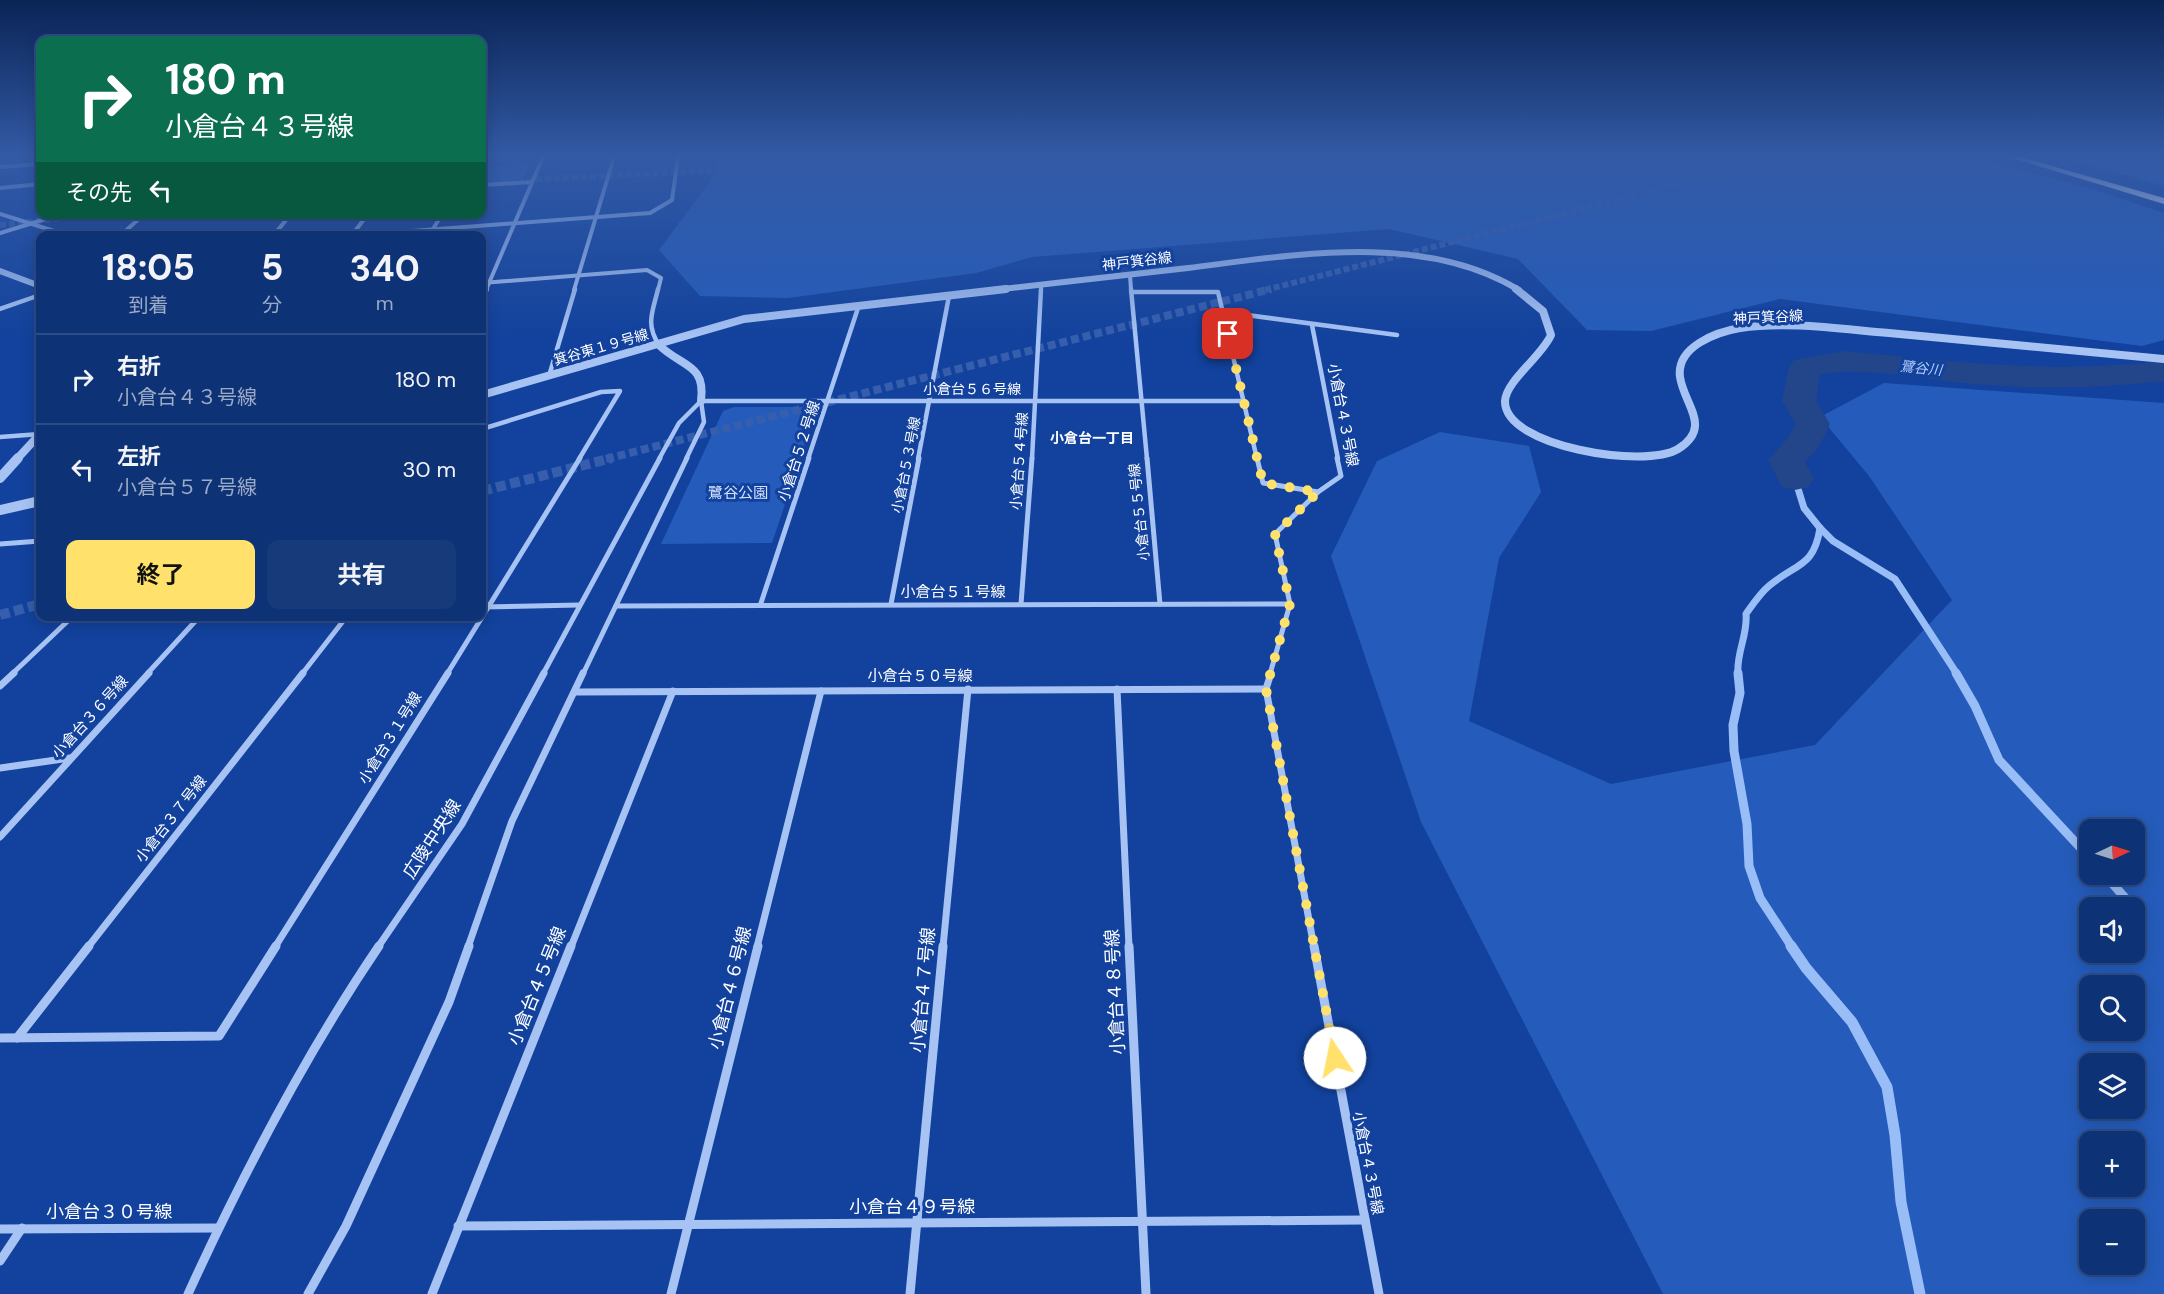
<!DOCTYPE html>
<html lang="ja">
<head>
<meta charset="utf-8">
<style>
	body { margin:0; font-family:"DM Sans","Noto Sans JP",sans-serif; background:#173a7b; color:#f1f3f6; height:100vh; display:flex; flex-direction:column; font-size:22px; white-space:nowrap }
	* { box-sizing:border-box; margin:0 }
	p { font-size:20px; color:#9baac5 }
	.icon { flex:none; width:33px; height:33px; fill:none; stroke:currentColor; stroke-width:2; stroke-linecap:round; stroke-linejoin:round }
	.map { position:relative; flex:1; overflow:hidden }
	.details { position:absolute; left:36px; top:231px; width:450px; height:390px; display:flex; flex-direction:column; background:#0e3276; border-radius:12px; box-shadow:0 3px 15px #0003,0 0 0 2px #2e4d88 }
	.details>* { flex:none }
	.top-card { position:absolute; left:36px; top:36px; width:450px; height:183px; border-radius:12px; box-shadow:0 3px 15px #0003,0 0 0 2px #2e4d88; background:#0b6e4f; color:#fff; overflow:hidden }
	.needle { width:39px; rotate:86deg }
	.controls { position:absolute; left:2079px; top:819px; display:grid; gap:12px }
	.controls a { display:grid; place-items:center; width:66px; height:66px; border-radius:12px; background:#0e3276; box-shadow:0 3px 15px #0003,0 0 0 2px #2e4d88; font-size:30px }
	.pin { position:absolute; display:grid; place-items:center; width:51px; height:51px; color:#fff; margin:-26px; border-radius:12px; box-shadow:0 3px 9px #0006 }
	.me { position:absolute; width:66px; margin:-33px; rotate:349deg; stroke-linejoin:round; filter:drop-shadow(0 0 4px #0008) }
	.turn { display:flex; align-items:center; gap:21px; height:126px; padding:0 30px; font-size:27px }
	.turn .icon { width:78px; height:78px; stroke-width:2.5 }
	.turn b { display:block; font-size:42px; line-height:51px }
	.then { display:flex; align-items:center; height:57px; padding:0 30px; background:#0003; gap:12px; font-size:22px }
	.eta { display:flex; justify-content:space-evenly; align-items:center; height:102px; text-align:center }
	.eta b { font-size:36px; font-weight:700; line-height:42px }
	.cta { display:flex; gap:12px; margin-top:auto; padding:12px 30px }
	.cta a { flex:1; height:69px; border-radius:12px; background:#ffe16b; color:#111; font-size:24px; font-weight:700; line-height:69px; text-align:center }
	.cta a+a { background:#173a7b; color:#f1f3f6 }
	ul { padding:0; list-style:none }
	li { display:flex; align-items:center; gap:18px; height:90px; padding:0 30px; border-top:2px solid #2e4d88 }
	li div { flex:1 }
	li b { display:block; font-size:22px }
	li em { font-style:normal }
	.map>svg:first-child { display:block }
	.green { fill:#255cbb; fill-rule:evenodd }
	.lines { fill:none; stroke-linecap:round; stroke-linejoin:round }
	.stream-far2 { stroke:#99bdf7; stroke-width:7 }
	.stream-far1 { stroke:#99bdf7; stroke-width:9 }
	.stream { stroke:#99bdf7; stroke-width:11 }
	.river { fill:#23468b; fill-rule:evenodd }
	.tertiary-tunnel-far2 { stroke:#365eac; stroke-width:6; stroke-dasharray:6 3; stroke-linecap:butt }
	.tertiary-tunnel-far1 { stroke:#365eac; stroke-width:8; stroke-dasharray:8 4; stroke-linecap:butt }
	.tertiary-tunnel { stroke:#365eac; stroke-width:10; stroke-dasharray:10 4.5; stroke-linecap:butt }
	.minor-far4 { stroke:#a7c3f4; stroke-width:4 }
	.minor-far3 { stroke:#a7c3f4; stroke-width:4.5 }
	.minor-far2 { stroke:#a7c3f4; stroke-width:5 }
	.minor-far1 { stroke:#a7c3f4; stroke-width:7 }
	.minor { stroke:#a7c3f4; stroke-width:9 }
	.tertiary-far2 { stroke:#a7c3f4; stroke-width:6 }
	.tertiary-far1 { stroke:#a7c3f4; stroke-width:8 }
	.tertiary { stroke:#a7c3f4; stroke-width:10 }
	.motorway { fill:#fff; fill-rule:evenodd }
	.route { stroke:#ffe16b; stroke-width:10; stroke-dasharray:0 18 }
	.labels { text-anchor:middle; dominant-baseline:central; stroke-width:6; stroke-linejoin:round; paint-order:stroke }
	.far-street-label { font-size:14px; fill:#fff; stroke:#12429d }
	.far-water-label { font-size:14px; font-style:italic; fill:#b4cefb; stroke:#12429d }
	.far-neighbourhood-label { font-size:14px; font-weight:bold; fill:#fff; stroke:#12429d }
	.street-label { font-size:15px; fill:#fff; stroke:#12429d }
	.park-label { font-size:15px; fill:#d0e1fe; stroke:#12429d }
	.near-street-label { font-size:18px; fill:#fff; stroke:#12429d }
</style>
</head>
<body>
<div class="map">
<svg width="2164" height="1294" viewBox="0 0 2164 1294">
	<rect width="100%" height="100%" fill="#12429d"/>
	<!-- green -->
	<g class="green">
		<polygon points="718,157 1968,157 2092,189 2164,213 2164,340 2142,346 1780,299 1651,331 1587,330 1518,259 1389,229 1032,257 976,273 788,298 700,296 659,250 716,173"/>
		<polygon points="2062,157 2164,157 2164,186"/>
		<polygon points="530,164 525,176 515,180 482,183 482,167"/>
		<path d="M1884,383l280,20v891h-501l-242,-472 -90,-266 46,-95 63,-29 89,14 12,46 -42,66 -30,163 142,63 204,-39 137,-145 -83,-124 -49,-59zM2090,830h44v44h-44zM2090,908h44v44h-44zM2090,986h44v44h-44zM2090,1064h44v44h-44zM2090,1142h44v44h-44zM2090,1220h44v44h-44z"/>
		<polygon points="734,407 807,407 816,411 772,543 661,544 723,411"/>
	</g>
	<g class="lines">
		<!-- stream-far2 -->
		<g class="stream-far2">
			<polyline points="1795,479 1804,508 1820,528 1833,541 1895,579 1957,674"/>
			<path d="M1738,674c-2,-21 10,-39 8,-60 7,-10 14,-21 24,-29 27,-22 44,-18 50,-57"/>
		</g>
		<!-- stream-far1 -->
		<g class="stream-far1">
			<polyline points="1738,673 1740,693 1733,725 1734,751 1747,824 1749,866 1760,898 1792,947"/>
			<polyline points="1956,673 1975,706 1999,760 2090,858"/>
			<polyline points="2104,874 2134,908"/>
		</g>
		<!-- stream -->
		<polyline class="stream" points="1791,946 1806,968 1852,1022 1887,1087 1895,1135 1901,1202 1920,1294"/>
		<!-- river -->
		<path class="river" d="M1845,351c106,11 213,23 319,10v20c-59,7 -120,8 -179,4 -54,-4 -111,-19 -165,-11l-4,27 14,23 -10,21 -15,17 9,17 -6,8 -13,3 -13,-3 -14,-27 19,-21 9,-15 -14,-23 7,-34 5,-7z"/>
		<!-- tertiary-tunnel-far2 -->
		<g class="tertiary-tunnel-far2">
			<polyline points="482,182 742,169 1248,157"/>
			<polyline points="0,225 101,214"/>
			<polyline points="1265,290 1785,157"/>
		</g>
		<!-- tertiary-tunnel-far1 -->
		<polyline class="tertiary-tunnel-far1" points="606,459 1271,289"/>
		<!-- tertiary-tunnel -->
		<g class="tertiary-tunnel">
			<polyline points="482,491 612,458"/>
			<polyline points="0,615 40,604"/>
		</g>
		<!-- minor-far4 -->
		<g class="minor-far4">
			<polyline points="0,167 40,164"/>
			<polyline points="482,185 532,182"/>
			<polyline points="0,188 40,184"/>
			<polyline points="0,214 70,236"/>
			<polyline points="0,233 62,214"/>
			<polyline points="352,235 368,214"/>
			<polyline points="120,236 144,214"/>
			<polyline points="273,236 291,214"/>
			<polyline points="346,236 650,213 672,200 678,157"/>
			<polyline points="429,236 442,214"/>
			<polyline points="1130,275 1131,290"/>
			<polyline points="482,283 647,270 661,278 658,290"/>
			<polyline points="486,290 543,157"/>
			<polyline points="574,290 614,157"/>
			<polyline points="1041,290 1041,285"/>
		</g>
		<!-- minor-far3 -->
		<g class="minor-far3">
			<path d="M658,289c-5,22 -13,35 1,56"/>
			<polyline points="1131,289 1147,459"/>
			<polyline points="1131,292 1218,292 1257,459"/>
			<polyline points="482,300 487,289"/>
			<polyline points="0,309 40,295"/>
			<polyline points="1224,312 1397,335"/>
			<polyline points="1312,325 1338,459"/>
			<polyline points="549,376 575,289"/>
			<polyline points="701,401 1242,401"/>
			<polyline points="482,429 601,392 620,391 579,459"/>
			<polyline points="0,437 40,434"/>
			<polyline points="659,459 679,423 701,401"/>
			<polyline points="686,459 704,422 701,401"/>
			<polyline points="808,459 859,305"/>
			<polyline points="918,459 949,296"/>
			<polyline points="1032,459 1041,289"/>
		</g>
		<!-- minor-far2 -->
		<g class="minor-far2">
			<polyline points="1147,458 1160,604"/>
			<polyline points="1257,458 1263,483 1318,492"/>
			<polyline points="0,544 40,541"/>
			<polyline points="761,603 809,458"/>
			<polyline points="891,604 919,458"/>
			<polyline points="1021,604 1032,458"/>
			<polyline points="616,606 1290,604"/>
			<polyline points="482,607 579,605"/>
			<polyline points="12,674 73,616"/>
			<polyline points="147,674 200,616"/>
			<polyline points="302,674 347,616"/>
			<polyline points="447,674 580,458"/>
			<polyline points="543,674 660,458"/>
			<polyline points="583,674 687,458"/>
			<polyline points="1270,674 1290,604 1275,534 1318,492 1341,476 1337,458"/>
		</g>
		<!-- minor-far1 -->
		<g class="minor-far1">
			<polyline points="1271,673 1266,689 1314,947"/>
			<polyline points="0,686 14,673"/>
			<polyline points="1117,689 1129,947"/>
			<polyline points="575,692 1266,689"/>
			<polyline points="0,768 70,758"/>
			<polyline points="0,837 149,673"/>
			<polyline points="88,947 303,673"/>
			<polyline points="275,947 448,673"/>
			<polyline points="378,947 462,824 544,673"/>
			<polyline points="468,947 512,821 583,673"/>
			<polyline points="571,947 673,691"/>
			<polyline points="757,947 821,691"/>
			<polyline points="943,947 968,689"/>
		</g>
		<!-- minor -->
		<g class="minor">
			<polyline points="1129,946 1146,1294"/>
			<polyline points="1314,946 1379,1294"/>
			<polyline points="0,1038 219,1036 276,946"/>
			<polyline points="17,1038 89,946"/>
			<polyline points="458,1226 1365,1220"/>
			<polyline points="0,1229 218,1228"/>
			<polyline points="0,1261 22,1228"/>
			<path d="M188,1294c55,-120 117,-239 191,-348"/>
			<polyline points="308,1294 346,1226 449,1002 469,946"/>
			<polyline points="432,1294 571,946"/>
			<polyline points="671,1294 758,946"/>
			<polyline points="910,1294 943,946"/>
		</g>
		<!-- tertiary-far2 -->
		<g class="tertiary-far2">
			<polyline points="0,271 40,286"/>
			<path d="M993,290c65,-7 130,-15 195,-22 106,-13 234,-37 331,22"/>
		</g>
		<!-- tertiary-far1 -->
		<g class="tertiary-far1">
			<path d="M1516,289l27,22 8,24c-9,21 -45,46 -46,66 -1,46 141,68 173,48 35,-22 6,-44 2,-72 -4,-30 36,-45 60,-49 49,-7 100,1 149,5 92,8 183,18 275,26"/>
			<path d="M659,345c22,22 47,18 42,56"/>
			<polyline points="482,395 744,319 1006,289"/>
			<polyline points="17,459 40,434"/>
		</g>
		<!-- tertiary -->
		<g class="tertiary">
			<polyline points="0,478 18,458"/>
			<polyline points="0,510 40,501"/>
		</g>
		<!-- motorway -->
		<polygon class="motorway" points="2009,157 2021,157 2164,198 2164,204"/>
	</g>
	<!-- sky -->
	<linearGradient id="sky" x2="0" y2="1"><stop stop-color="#0a2456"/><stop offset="0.46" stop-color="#335aa5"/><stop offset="1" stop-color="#335aa5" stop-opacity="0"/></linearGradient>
	<rect width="2164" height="338" fill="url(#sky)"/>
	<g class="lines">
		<!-- route -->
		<polyline class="route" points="1228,334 1263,483 1318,492 1275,534 1290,604 1266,689 1335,1058"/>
	</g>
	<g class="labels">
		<!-- far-street labels -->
		<g class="far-street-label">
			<text transform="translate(1137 261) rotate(-7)">神戸箕谷線</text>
			<text transform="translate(1768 317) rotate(-3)">神戸箕谷線</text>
			<text transform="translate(601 347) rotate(-16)">箕谷東１９号線</text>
			<text x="972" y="389">小倉台５６号線</text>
			<text transform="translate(1019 461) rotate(-86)">小倉台５４号線</text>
			<text transform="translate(906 465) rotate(-79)">小倉台５３号線</text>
			<text transform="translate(1139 512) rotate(-96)">小倉台５５号線</text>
		</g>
		<!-- far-water labels -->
		<g class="far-water-label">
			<text transform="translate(1921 368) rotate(6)">鷺谷川</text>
		</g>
		<!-- far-neighbourhood labels -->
		<g class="far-neighbourhood-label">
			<text x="1092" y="438">小倉台一丁目</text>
		</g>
		<!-- street labels -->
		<g class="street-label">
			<text transform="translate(1343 415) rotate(79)">小倉台４３号線</text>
			<text transform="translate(799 451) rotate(-72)">小倉台５２号線</text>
			<text x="953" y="592">小倉台５１号線</text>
			<text x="920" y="676">小倉台５０号線</text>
			<text transform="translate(90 717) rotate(-48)">小倉台３６号線</text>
			<text transform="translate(390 738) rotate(-58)">小倉台３１号線</text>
			<text transform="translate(171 819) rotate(-52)">小倉台３７号線</text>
			<text transform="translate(1368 1163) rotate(79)">小倉台４３号線</text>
		</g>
		<!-- park labels -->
		<g class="park-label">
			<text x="738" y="493">鷺谷公園</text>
		</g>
		<!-- near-street labels -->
		<g class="near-street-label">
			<text transform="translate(432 839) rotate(-57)">広陵中央線</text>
			<text transform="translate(537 986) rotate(-68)">小倉台４５号線</text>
			<text transform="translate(730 988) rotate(-76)">小倉台４６号線</text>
			<text transform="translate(923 990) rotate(-85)">小倉台４７号線</text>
			<text transform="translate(1115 992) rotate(-93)">小倉台４８号線</text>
			<text x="912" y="1207">小倉台４９号線</text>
			<text x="109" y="1212">小倉台３０号線</text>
		</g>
	</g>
</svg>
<div class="controls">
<a><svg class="needle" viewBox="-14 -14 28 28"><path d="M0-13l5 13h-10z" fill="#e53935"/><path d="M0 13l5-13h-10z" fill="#9baac5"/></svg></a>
<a><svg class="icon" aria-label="sound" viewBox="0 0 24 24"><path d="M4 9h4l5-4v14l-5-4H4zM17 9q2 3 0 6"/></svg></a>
<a><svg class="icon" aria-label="search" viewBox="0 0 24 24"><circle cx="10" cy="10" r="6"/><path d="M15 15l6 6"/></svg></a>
<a><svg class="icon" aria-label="layers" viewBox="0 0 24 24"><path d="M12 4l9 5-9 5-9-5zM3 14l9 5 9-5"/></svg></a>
<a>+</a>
<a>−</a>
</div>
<div class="pin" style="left:1228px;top:334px;background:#d93025"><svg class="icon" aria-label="arrive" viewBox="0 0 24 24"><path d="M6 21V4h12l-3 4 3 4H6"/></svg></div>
<svg class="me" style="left:1335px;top:1058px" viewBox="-20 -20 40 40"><circle r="19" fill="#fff"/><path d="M0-13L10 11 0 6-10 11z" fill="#ffe16b"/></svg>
<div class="top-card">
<div class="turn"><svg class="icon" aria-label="right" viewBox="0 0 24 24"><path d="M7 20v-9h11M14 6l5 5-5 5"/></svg><div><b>180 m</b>小倉台４３号線</div></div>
<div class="then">その先<svg class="icon" aria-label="left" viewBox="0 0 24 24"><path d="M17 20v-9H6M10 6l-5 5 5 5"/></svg></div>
</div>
<section class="details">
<div class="eta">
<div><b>18:05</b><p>到着</p></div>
<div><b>5</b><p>分</p></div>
<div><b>340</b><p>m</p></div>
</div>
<ul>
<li><svg class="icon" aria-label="right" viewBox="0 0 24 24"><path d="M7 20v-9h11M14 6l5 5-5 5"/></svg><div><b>右折</b><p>小倉台４３号線</p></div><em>180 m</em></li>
<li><svg class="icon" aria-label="left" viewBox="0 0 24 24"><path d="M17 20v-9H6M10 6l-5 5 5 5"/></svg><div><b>左折</b><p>小倉台５７号線</p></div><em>30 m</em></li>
</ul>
<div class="cta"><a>終了</a><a>共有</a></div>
</section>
</div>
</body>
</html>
